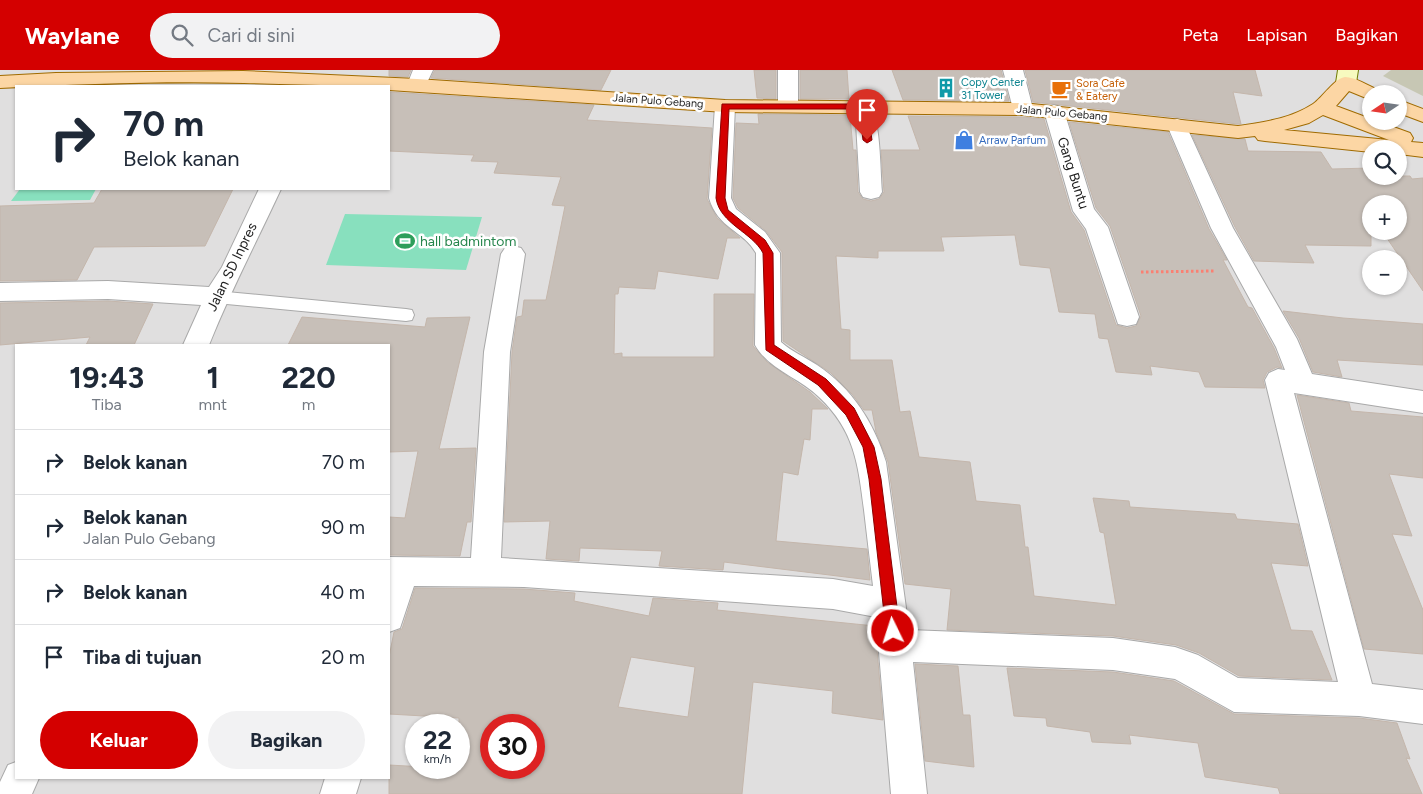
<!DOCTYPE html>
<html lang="id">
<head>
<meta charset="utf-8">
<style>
	body { margin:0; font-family:Figtree,sans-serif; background:#f2f2f3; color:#1f2937; height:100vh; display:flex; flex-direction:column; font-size:19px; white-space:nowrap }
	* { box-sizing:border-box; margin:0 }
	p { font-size:16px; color:#747a83 }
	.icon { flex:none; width:28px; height:28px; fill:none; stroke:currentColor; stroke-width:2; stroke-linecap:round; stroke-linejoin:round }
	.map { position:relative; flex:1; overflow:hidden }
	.details { position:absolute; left:15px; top:274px; width:375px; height:435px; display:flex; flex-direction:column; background:#fff; border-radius:0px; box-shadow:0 1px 4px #0004 }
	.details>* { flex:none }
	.top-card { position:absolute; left:15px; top:15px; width:375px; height:105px; border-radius:0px; box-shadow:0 1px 4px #0004; background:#fff; color:#1f2937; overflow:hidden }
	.needle { width:32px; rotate:257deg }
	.tools { position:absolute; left:1362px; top:15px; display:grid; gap:10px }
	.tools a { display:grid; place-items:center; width:45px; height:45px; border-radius:50%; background:#fff; box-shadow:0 1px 4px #0004; font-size:25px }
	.speed { position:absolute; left:405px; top:644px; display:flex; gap:10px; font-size:25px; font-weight:700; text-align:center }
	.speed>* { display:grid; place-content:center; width:65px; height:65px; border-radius:50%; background:#fff; box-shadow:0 1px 4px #0004; line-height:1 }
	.speed small { font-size:12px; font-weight:400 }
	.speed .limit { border:8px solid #d22; background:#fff; color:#111 }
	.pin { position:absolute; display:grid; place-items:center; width:42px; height:42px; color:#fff; margin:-51px -21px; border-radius:50% 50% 50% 0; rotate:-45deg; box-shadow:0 0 5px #0007 }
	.pin .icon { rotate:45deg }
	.me { position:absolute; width:55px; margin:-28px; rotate:356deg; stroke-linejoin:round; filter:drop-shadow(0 0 4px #0008) }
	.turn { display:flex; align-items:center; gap:18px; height:105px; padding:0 25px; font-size:22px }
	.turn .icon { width:65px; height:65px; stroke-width:2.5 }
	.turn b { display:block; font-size:35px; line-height:42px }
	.eta { display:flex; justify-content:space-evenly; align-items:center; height:85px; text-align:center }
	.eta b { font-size:30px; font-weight:700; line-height:35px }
	.primary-button { display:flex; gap:10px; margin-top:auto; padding:10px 25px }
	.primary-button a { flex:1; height:58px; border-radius:30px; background:#d40000; color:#fff; font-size:20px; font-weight:700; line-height:58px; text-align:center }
	.primary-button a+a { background:#f2f2f3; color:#1f2937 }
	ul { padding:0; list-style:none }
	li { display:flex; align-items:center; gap:15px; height:65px; padding:0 25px; border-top:1px solid #e0e1e3 }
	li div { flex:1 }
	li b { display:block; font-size:19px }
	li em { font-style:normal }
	header { display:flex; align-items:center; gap:30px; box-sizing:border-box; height:70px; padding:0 25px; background:#d40000; color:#fff }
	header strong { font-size:24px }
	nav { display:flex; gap:28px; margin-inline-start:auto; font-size:18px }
	.search { width:350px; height:45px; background:#f2f2f3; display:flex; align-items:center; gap:12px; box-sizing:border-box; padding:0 18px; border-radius:28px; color:#747a83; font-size:19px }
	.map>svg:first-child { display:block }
	.residential { fill:#e0dfdf; fill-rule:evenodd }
	.construction { fill:#c7c7b4 }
	.pitch { fill:#88e0be }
	.building { fill:#c7bfb8; stroke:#c4b6ab; fill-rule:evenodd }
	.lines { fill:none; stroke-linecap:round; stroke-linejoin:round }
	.lane-casing { stroke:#a9a9a9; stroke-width:2 }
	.street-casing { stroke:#a9a9a9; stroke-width:2 }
	.secondary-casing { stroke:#707d05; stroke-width:2 }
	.primary-casing { stroke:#a06b00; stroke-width:2 }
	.path { stroke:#fa8072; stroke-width:3; stroke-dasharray:2.5 2.5; stroke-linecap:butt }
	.lane { fill:#fff; fill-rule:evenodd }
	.street { fill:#fff; fill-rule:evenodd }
	.secondary { fill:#f7fabf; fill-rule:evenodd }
	.primary { fill:#fcd6a4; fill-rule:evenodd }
	.route { fill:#d40000; stroke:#8a0000 }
	.labels { text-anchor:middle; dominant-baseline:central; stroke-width:5; stroke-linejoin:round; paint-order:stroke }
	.far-culture-label { font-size:11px; fill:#0d838f; stroke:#fff; text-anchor:start }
	.far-food-label { font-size:11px; fill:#c56008; stroke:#fff; text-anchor:start }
	.far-street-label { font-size:11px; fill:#222; stroke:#fff }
	.far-shop-label { font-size:11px; fill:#366cbe; stroke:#fff; text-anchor:start }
	.street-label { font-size:14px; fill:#222; stroke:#fff }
	.leisure-label { font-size:14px; fill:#27864d; stroke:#fff; text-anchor:start }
</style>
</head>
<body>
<header>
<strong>Waylane</strong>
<div class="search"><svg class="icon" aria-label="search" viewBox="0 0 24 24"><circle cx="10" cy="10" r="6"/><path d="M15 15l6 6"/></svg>Cari di sini</div>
<nav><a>Peta</a><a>Lapisan</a><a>Bagikan</a></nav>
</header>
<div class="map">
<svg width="1423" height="724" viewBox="0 0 1423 724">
	<rect width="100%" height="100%" fill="#f2efe9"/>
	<!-- residential -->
	<path class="residential" d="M0,0h1423v724h-1423zM16,16h373v103h-373zM1371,24h28v27h-28zM1371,79h28v27h-28zM1371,134h28v27h-28zM1371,189h28v27h-28zM16,275h373v433h-373zM416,655h43v43h-43zM491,655h43v43h-43z"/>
	<!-- construction -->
	<polygon class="construction" points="1391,0 1423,0 1423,26 1383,6"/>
	<!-- pitch -->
	<g class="pitch">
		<polygon points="20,119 96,119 90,130 11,131"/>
		<polygon points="345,144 482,147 466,200 326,195"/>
	</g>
	<!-- building -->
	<g class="building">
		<polygon points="389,0 411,0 408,7 389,6"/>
		<polygon points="435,0 611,0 601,20 431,8"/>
		<polygon points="754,0 776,0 776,29 757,28"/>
		<polygon points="800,0 847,0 849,29 800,29"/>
		<polygon points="892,0 1001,0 1009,31 903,30"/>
		<polygon points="1025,0 1255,0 1262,26 1233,22 1241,54 1238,54 1033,32"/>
		<polygon points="389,22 594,35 587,50 712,58 707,129 717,148 740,168 727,168 718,209 658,201 655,219 619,217 618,224 615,224 614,284 622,283 622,287 714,287 714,224 754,224 753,276 767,292 810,322 828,339 812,339 810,370 804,369 798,405 783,402 776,471 867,479 870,510 724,492 723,500 659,496 662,481 580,478 579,491 546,489 550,451 504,452 512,282 517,247 522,246 524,230 546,230 565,136 552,135 561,107 494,103 498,92 471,91 474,85 389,81"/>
		<polygon points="758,44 850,45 853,80 856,80 858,122 863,129 871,131 879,129 884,122 881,80 920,80 908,46 1023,47 1044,49 1071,142 1084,160 1116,255 1127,258 1136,256 1141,246 1110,156 1096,138 1069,52 1168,62 1209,159 1227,190 1223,190 1248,237 1252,238 1274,278 1282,298 1277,297 1267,302 1263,310 1265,318 1205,317 1199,302 1150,296 1152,305 1116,302 1108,269 1099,268 1095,244 1059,242 1050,198 1020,195 1015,165 941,167 944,181 878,181 878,188 836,186 841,259 850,260 850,290 892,290 900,342 910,341 919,387 970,392 976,431 1020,435 1025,477 1028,477 1034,526 1116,535 1104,463 1100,462 1093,428 1129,431 1130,437 1235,444 1237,449 1298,454 1308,496 1271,493 1291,560 1312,561 1332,610 1239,606 1199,583 1176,575 1113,566 947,560 951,519 905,514 888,392 876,362 872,340 864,340 852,324 831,303 783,271 782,182 766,161 738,138 733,128 736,53 759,54"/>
		<polygon points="1192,65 1245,69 1248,81 1321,82 1332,99 1371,98 1371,106 1410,106 1412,109 1423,108 1423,221 1382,161 1399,161 1399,134 1371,134 1371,176 1305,175 1314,193 1254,191 1235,157"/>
		<polygon points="102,119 233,119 205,176 94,177 77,210 0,211 0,136 94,133"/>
		<polygon points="108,231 153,234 134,275 86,275 90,267 0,275 0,233"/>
		<polygon points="1283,241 1343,248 1423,254 1423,295 1337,290 1342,307 1313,302 1299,268"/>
		<polygon points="302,247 425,257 427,248 470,247 439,379 476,378 471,452 467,452 460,486 389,485 389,447 405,448 418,381 389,382 389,275 288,275"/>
		<polygon points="1297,325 1349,333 1351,341 1423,347 1423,408 1389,404 1412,466 1392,464 1423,540 1423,584 1364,579"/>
		<path d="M415,518l109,1 51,4 -1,8 75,15 4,-18 65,5 -1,7 158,16 8,94 -51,-7 1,-22 -80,-9 -11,112h-353v-29l70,4v-51l-70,-4v-57l5,-25 8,-3zM631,587l64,10 -7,50 -70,-10zM491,655h43v43h-43z"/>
		<polygon points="915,594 958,596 963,645 970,645 974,697 925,691"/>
		<polygon points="1007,598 1113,602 1174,611 1234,644 1359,648 1397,653 1410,689 1406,688 1422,724 1280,724 1278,718 1205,707 1198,673 1129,665 1131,674 1092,672 1090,662 1047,656 1046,648 1014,646"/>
	</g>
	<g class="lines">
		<defs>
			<polygon id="lane" points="216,221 406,239 412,240 414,245 412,250 406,251 216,233 210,231 208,227 210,223"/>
			<g id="street">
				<polygon points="413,0 433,0 424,19 417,21 410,19 407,15"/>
				<polygon points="778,0 798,0 798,36 795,40 788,42 781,40 778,36"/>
				<polygon points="1003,0 1023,0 1033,39 1030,43 1023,45 1016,43 1013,39"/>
				<path d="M725,30l7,2 3,4 -4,92 5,11 29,23 15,21 1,89c11,10 24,15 36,23 35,23 57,58 69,97l23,168 204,8 62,9 23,8 40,23 100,4 -73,-302 4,-7 9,-4 7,1 -9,-23 -65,-119 -44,-103 3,-4 7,-2 7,2 49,107 64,111 15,35 111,17v22l-129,-20 78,291 51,6v34l-64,-8 -125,-4 -59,-33 -62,-9 -200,-8 14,132h-36l-15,-177 -43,-8 -309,-22 -110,-1 -14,42 -11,4v-75l82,1 13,-206 17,-98 4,-6 8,-2 8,2 4,6 -15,98 -9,206 332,21 40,7c-3,-25 -6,-50 -9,-76 -6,-46 -9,-79 -45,-113 -19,-19 -50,-27 -64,-52l1,-92c-13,-23 -38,-24 -47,-55l6,-92 3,-4z"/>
				<path d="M862,31l7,2c12,17 11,67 13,89l-3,5 -8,2 -8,-2 -3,-5 -4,-69 -4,-16 3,-4z"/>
				<polygon points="1054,35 1061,37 1064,41 1094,139 1108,157 1139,247 1136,254 1127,256 1118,254 1086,159 1073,141 1044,41 1047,37"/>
				<path d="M259,119h22c-24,52 -51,103 -72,156h-26l18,-40 -93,-6 -108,2v-18l108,-2 101,6 13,-20z"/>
				<polygon points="16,692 16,708 39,708 32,724 0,724 0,712 8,695"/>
				<polygon points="325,708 361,708 356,724 320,724"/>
			</g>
			<polygon id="secondary" points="1338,0 1358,0 1356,13 1353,17 1346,19 1339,17 1336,13"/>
			<g id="primary">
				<path d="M243,1l174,8 308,21 298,3 215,23c26,-4 52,-7 75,-22 9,-6 22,-26 32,-27 10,0 24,9 33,13l3,4h-10v6l-22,-9 -13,15 35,13v2h6l33,12 3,5 -2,4 12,1v14l-24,-3v-5h-28v3l-106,-11 -7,-1 -3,-4 -17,2 -215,-23 -298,-3 -336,-22v-4c-49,0 -97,-2 -145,-3 -81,-2 -164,1 -244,5v-12l56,-3zM1323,45l66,25 -105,-10 25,-7z"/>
				<polygon points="1399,30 1423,39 1423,52 1399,43"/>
			</g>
		</defs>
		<!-- lane casing -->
		<use href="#lane" class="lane-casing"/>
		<!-- street casing -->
		<use href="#street" class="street-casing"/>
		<!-- secondary casing -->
		<use href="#secondary" class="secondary-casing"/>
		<!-- primary casing -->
		<use href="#primary" class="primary-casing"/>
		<!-- path -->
		<polyline class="path" points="1141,202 1215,201"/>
		<!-- lane -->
		<use href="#lane" class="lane"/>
		<!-- street -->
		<use href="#street" class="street"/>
		<!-- secondary -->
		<use href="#secondary" class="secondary"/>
		<!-- primary -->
		<use href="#primary" class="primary"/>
	</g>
	<!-- route -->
	<path class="route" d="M722,34h140l5,3 5,33 -5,3 -4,-3 -4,-31h-130l-4,89 3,12 37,30 8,13 1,92 52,34 28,29 20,39 7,32 19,152 -2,5 -5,1 -5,-1 -2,-5 -17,-152 -6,-32 -17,-32 -28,-30 -52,-35 -3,-97c-11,-21 -43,-29 -47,-55z"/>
	<!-- icons -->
	<defs>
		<symbol id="building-bare" viewBox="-9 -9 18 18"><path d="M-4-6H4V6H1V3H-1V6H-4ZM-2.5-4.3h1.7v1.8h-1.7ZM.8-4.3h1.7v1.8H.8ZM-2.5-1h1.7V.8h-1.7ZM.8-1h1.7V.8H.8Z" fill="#0f9aa8" stroke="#fff" stroke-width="2.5" paint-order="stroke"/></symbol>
		<symbol id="cafe-bare" viewBox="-9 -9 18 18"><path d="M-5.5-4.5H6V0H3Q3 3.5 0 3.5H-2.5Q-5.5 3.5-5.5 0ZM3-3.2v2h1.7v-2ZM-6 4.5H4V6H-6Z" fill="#e8710a" stroke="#fff" stroke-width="2.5" paint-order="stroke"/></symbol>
		<symbol id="shop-bare" viewBox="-9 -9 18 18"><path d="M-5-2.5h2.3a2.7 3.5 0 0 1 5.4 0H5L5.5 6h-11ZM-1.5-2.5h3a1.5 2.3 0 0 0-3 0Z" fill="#3f7fe0" stroke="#fff" stroke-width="2.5" paint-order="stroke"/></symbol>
		<symbol id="stadium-bare" viewBox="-9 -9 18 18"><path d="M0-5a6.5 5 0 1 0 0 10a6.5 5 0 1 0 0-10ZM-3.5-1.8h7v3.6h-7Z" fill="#2e9e5b" stroke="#fff" stroke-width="2.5" paint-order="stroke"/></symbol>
	</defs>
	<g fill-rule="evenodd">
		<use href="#building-bare" x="932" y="4" width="28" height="28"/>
		<use href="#cafe-bare" x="1047" y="5" width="28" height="28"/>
		<use href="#shop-bare" x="950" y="56" width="28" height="28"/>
		<use href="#stadium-bare" x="391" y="157" width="28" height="28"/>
	</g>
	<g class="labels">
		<!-- far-culture labels -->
		<g class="far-culture-label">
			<text x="961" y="12">Copy Center<tspan x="961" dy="13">31 Tower</tspan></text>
		</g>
		<!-- far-food labels -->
		<g class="far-food-label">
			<text x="1076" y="13">Sora Cafe<tspan x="1076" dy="13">&amp; Eatery</tspan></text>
		</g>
		<!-- far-street labels -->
		<g class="far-street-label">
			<text transform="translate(658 31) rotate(4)">Jalan Pulo Gebang</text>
			<text transform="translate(1062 43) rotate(5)">Jalan Pulo Gebang</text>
		</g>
		<!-- far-shop labels -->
		<g class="far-shop-label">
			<text x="979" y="70">Arraw Parfum</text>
		</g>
		<!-- street labels -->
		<g class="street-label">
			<text transform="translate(1073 103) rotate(72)">Gang Buntu</text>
			<text transform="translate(232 197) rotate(-64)">Jalan SD Inpres</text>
		</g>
		<!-- leisure labels -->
		<g class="leisure-label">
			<text x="420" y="171">hall badmintom</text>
		</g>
	</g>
</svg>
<div class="tools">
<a><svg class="needle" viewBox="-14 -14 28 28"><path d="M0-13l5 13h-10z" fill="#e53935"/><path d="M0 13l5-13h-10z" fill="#747a83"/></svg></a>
<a><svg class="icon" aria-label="search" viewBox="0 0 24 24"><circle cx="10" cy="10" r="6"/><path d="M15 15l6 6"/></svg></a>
<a>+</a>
<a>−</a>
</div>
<div class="speed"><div>22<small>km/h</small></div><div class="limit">30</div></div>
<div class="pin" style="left:867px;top:70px;background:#d93025"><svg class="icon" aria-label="arrive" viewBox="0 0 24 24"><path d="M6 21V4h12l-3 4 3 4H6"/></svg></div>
<svg class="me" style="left:893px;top:561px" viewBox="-20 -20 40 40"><circle r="17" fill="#d40000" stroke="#fff" stroke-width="3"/><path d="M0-11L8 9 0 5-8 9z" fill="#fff"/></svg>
<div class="top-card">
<div class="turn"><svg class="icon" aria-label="right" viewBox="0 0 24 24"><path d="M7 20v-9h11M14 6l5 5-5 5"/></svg><div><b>70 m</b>Belok kanan</div></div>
</div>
<section class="details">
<div class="eta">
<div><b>19:43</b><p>Tiba</p></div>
<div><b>1</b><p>mnt</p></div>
<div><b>220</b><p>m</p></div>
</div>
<ul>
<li><svg class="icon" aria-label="right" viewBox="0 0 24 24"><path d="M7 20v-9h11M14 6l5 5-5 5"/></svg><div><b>Belok kanan</b></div><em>70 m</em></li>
<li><svg class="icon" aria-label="right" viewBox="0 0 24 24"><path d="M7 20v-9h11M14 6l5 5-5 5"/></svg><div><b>Belok kanan</b><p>Jalan Pulo Gebang</p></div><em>90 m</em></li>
<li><svg class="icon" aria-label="right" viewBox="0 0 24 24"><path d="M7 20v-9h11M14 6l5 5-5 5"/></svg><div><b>Belok kanan</b></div><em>40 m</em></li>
<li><svg class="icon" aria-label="arrive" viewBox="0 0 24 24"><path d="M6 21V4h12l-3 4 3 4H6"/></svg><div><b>Tiba di tujuan</b></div><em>20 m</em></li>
</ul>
<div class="primary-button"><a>Keluar</a><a>Bagikan</a></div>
</section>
</div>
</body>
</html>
